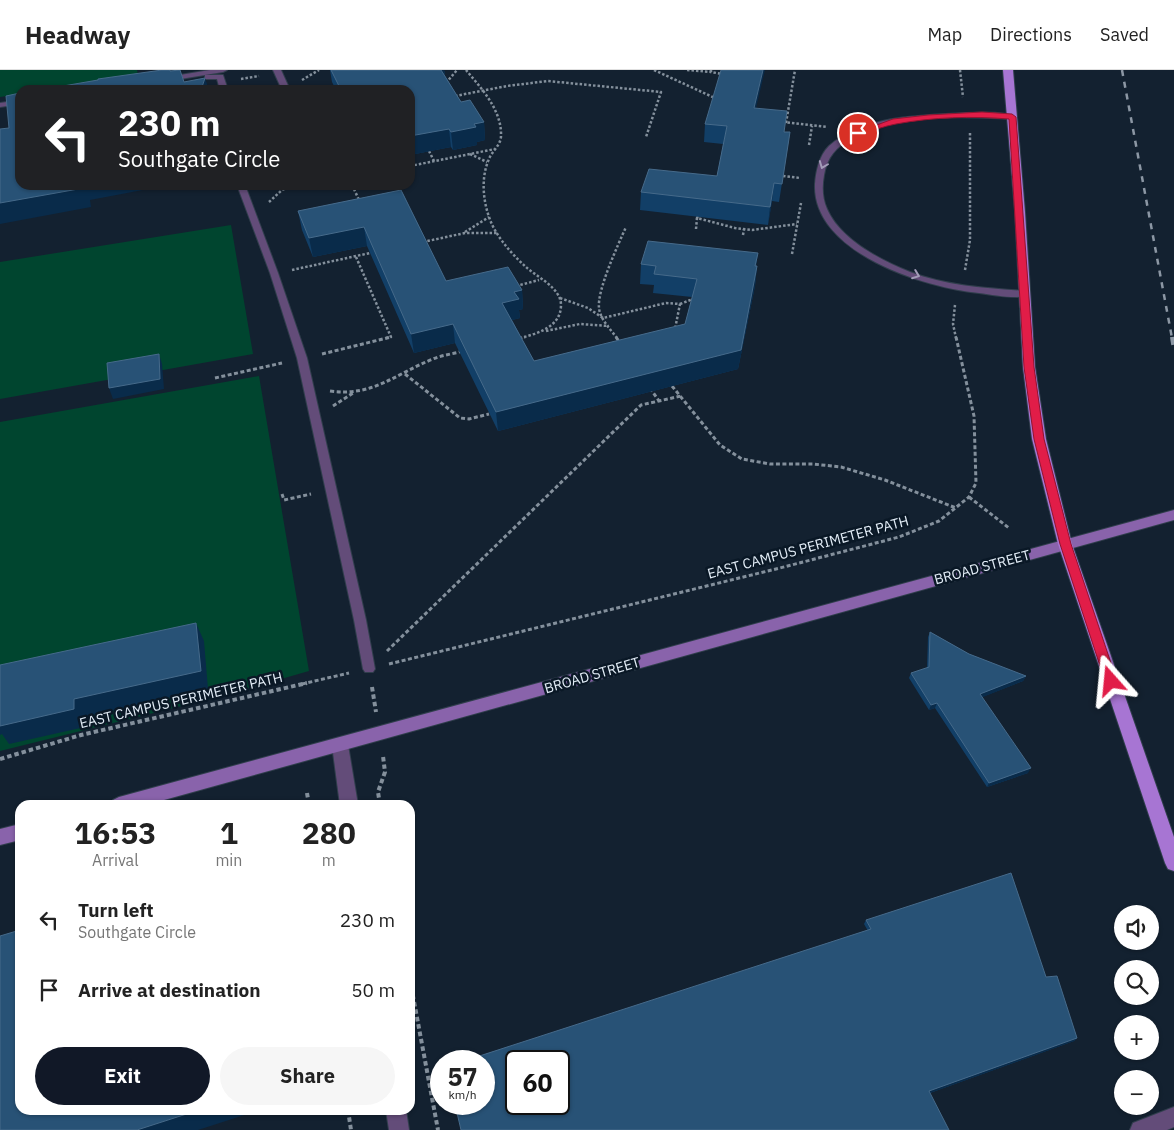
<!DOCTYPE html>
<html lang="en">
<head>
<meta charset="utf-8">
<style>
	body { margin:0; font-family:"IBM Plex Sans",sans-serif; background:#f6f6f6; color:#222; height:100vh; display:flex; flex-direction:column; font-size:19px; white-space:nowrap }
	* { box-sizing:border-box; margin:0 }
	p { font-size:16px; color:#767676 }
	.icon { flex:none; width:28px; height:28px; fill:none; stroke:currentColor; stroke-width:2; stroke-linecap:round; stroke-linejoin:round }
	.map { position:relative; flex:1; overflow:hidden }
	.drawer { position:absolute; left:15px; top:730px; width:400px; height:315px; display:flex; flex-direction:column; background:#fff; border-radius:15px; box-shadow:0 1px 4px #0004 }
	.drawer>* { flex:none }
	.guide { position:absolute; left:15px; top:15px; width:400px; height:105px; border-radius:15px; box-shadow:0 1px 4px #0004; background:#202124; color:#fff; overflow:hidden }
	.tools { position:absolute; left:1114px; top:835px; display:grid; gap:10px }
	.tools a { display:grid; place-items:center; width:45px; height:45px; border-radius:50%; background:#fff; box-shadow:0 1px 4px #0004; font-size:25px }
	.speed { position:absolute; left:430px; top:980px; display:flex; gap:10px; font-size:25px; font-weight:700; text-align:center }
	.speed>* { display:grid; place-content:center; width:65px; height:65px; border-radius:50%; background:#fff; box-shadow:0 1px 4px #0004; line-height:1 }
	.speed small { font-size:12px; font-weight:400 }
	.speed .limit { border:2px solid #111; border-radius:8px; background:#fff; color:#111 }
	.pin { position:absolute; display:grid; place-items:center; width:42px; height:42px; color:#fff; margin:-21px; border:2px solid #fff; border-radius:50%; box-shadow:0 1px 5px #0007 }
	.me { position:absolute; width:55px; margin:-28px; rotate:342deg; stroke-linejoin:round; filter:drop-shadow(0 0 4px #0008) }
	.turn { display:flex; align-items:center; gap:18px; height:105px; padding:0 20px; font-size:22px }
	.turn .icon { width:65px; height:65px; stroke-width:2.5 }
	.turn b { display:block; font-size:35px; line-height:42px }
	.eta { display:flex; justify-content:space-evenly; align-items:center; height:85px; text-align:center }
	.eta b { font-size:30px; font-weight:700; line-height:35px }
	.button { display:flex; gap:10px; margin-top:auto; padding:10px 20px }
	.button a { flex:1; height:58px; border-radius:30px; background:#111827; color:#fff; font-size:20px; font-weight:700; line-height:58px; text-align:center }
	.button a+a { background:#f6f6f6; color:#222 }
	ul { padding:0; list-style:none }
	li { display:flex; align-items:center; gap:15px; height:70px; padding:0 20px }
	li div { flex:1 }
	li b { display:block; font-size:19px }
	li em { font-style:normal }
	header { display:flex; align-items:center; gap:30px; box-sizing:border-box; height:70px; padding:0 25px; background:#fff; border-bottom:1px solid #e0e0e0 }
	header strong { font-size:24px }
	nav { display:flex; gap:28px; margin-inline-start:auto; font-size:18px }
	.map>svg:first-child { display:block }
	.green { fill:#00452f }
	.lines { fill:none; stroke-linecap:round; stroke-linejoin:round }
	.lane-casing { stroke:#303e4c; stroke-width:2 }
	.street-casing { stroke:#303e4c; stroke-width:2 }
	.secondary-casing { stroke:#303e4c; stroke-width:2 }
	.primary-casing { stroke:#303e4c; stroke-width:2 }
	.path-far2 { stroke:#84909c; stroke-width:2.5; stroke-dasharray:2.5 2; stroke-linecap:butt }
	.path-far1 { stroke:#84909c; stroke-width:3; stroke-dasharray:4 2.5; stroke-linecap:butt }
	.path { stroke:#84909c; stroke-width:4; stroke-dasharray:4.5 3; stroke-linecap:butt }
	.lane { fill:#634c79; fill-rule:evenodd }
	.street { fill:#634c79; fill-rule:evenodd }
	.secondary { fill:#8963ab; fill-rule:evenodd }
	.primary { fill:#a775d3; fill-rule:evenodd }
	.rail-far1 { stroke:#8c97a4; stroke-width:2.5; stroke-dasharray:6 6; stroke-linecap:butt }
	.rail { stroke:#8c97a4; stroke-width:4; stroke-dasharray:8 8; stroke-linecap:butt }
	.wall { fill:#123f67 }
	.shaded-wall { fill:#092b4a }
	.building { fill:#285276; stroke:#466a8a; fill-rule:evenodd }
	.oneway { stroke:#a39cb8 }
	.route { fill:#e11d48; stroke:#92132f }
	.labels { text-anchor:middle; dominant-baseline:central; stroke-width:5; stroke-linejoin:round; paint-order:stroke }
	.street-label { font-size:14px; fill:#e3edf7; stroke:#0a1826 }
</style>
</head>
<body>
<header>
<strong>Headway</strong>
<nav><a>Map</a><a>Directions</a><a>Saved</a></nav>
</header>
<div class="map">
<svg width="1174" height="1060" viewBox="0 0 1174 1060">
	<rect width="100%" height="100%" fill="#132130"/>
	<!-- green -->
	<g class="green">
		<polygon points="0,0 137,0 138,5 46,20 20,20 20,24 0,27"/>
		<polygon points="231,155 253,284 0,329 0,192"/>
		<polygon points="259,306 309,601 222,626 0,681 0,352"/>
	</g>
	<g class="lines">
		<defs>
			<g id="lane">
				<polygon points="210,0 227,0 223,2 168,11 164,9 168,7"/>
				<polygon points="273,0 281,0 290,20 282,20"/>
				<polygon points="205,5 223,5 228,20 220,20 217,9 205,9"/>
				<polygon points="20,30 20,34 0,37 0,33"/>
				<path d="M945,44c14,-1 61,-4 71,3l-4,2c-49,-3 -116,-6 -160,19 -16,9 -25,19 -28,37 -2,11 -2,23 3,34 13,30 53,51 83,63 37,14 76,16 115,19l4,3 -1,2c-15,3 -34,-1 -49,-3 -53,-5 -167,-40 -164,-109 1,-13 4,-28 14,-38 30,-27 78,-30 116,-32z"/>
				<polygon points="237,115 245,115 278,203 307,288 366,550 375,599 373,602 365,602 363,599 354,550 297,288 270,203"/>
			</g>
			<g id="street">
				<polygon points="340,668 346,670 348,675 358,735 340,735 332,675 334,670"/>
				<polygon points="1174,1037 1174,1057 1167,1060 1130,1060 1133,1053"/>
				<polygon points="386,1040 406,1040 409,1060 389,1060"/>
			</g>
			<g id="secondary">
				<polygon points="1174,440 1174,450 146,735 110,735 113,730 119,727"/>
				<polygon points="20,754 20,770 0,775 0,759"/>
			</g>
			<polygon id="primary" points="1003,0 1013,0 1025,142 1035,297 1046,369 1072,474 1174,767 1174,801 1168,799 1165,793 1058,474 1032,369 1023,297 1015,142"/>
		</defs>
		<!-- lane casing -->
		<use href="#lane" class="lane-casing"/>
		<!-- street casing -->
		<use href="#street" class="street-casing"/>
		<!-- secondary casing -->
		<use href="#secondary" class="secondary-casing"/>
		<!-- primary casing -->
		<use href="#primary" class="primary-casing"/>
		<!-- path-far2 -->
		<g class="path-far2">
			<path d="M466,0c15,18 36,40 35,66 0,9 -9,15 -12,23 -10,22 -5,53 7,73 8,13 19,25 30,35 11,10 35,21 35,38 0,22 -23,28 -40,33"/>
			<polyline points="654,0 717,29"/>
			<polyline points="687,0 711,2"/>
			<polyline points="711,0 711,2 722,4"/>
			<polyline points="960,0 963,27"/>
			<polyline points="241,9 259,6"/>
			<polyline points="302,10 319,0"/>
			<polyline points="446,13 457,0"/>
			<polyline points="455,26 507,16 548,11 661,22 646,67"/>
			<polyline points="783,52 827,57"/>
			<polyline points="786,53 795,0"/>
			<polyline points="809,75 812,56"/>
			<polyline points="429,81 434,91"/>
			<polyline points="470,84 487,92"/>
			<polyline points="410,96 495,79"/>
			<polyline points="783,106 800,108"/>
			<polyline points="352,115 360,132"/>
			<polyline points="262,118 286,117"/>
			<polyline points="269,132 282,120 294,115"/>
			<polyline points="698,146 697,148 735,158 752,160 797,154"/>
			<polyline points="696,159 697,148"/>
			<polyline points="465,162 489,147"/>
			<polyline points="743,165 744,159"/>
			<polyline points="423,172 465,163 497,163"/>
			<polyline points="792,184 801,133"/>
			<polyline points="356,187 391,267 386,268"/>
			<polyline points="292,200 370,183"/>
			<polyline points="965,200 970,170 970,62"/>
			<polyline points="516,216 539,210"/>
			<polyline points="560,228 588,238 603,248 666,233 680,234 675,259"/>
			<polyline points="680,234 693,229"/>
			<polyline points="955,235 953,254 956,268"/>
			<polyline points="546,261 580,254 609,256"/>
			<path d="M617,268c-6,-8 -17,-19 -18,-30 -2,-18 19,-63 27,-81"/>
		</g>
		<!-- path-far1 -->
		<g class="path-far1">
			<polyline points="616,267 620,273"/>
			<polyline points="518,269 525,267"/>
			<polyline points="322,284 391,267"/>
			<polyline points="405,304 460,348 469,349 489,344"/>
			<polyline points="215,308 282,293"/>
			<polyline points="672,316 720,375 742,389 770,394 813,394 841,397 885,410 956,438"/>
			<polyline points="650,318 659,331"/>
			<path d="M330,321c43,6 65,-17 103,-32 9,-4 20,-5 30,-8"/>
			<polyline points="333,336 353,323"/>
			<polyline points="282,424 284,430 311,424"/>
			<polyline points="969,427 1009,458"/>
			<polyline points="387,581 641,335 681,326"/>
			<polyline points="389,594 780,498 899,467 939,451 969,427 976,413 974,346 956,267"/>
			<polyline points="302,614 349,603"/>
		</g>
		<!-- path -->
		<g class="path">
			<polyline points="372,617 376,642"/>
			<polyline points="0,689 81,665 307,613"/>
			<polyline points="307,723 309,735"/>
			<polyline points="380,735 378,722 385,702 383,686"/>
			<polyline points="410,910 438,1060"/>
			<polyline points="348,1040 351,1060"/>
		</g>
		<!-- lane -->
		<use href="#lane" class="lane"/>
		<!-- street -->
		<use href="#street" class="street"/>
		<!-- secondary -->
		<use href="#secondary" class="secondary"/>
		<!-- primary -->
		<use href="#primary" class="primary"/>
		<!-- rail-far1 -->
		<polyline class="rail-far1" points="1122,0 1172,268"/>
		<!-- rail -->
		<polyline class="rail" points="1172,267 1174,280"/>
	</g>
	<!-- wall -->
	<g class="wall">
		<polygon points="330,0 444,0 445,4 444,4 461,32 484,52 485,70 477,72 477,75 453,80 451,77 410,85 410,20 336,20 332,12"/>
		<polygon points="756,38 784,62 790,62 779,132 772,131 768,155 640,140 641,122 717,106 723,74 704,72 705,54"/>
		<polygon points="401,120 446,211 522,220 523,239 519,240 520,248 512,250 534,291 685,254 692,227 653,223 654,215 640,214 641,194 758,183 756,196 757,196 755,216 738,299 498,361 455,273 414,283 367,176 313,187 302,160 298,141"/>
		<polygon points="930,562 969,584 1026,606 1023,611 982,627 1028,703 987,717 935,638 929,640 909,608 911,603 927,598 928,567"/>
		<polygon points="866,850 1046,907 1077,968 1074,971 930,1023 461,1060 868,861 864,854"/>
	</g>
	<!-- shaded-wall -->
	<g class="shaded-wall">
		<polygon points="435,0 444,0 445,4 436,6"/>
		<polygon points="763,0 765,0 752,55 754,38"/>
		<polygon points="205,8 209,20 201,20"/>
		<polygon points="484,52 485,70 477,72 477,75 453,80 451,62 474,54"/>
		<polygon points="449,59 451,77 410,85 410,66"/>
		<polygon points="774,113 772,131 768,155 770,137"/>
		<polygon points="83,115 169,115 90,130 91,137 0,154 0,133"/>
		<polygon points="364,157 367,176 313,187 309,168"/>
		<polygon points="757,196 755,216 738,299 498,361 496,342 741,280"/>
		<polygon points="522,220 523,239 519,240 520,248 504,252 502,233 514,222"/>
		<polygon points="453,254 455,273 414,283 411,264"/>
		<polygon points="159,284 162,294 164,319 113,329 109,318"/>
		<polygon points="196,553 204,571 208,619 85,647 85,657 9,674 2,664 0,665 0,649 74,629"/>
		<polygon points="1026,606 1023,611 978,629 980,624"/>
		<polygon points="937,633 935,638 929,640 931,635"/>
		<polygon points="1031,698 1028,703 987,717 989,713"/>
		<polygon points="1077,968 1074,971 927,1024 929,1021"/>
		<polygon points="199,1040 260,1040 198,1060 137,1060"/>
	</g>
	<!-- building -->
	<g class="building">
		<polygon points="162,0 170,0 170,1 180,0 184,12 205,8 201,20 40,20 98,10 98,9"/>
		<polygon points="331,0 441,0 461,32 470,30 484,52 474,54 476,57 451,62 449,59 410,66 410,20 341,20"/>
		<polygon points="721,0 763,0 754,38 787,41 784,62 790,62 782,114 774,113 770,137 641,122 649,99 717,106 727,56 705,54"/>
		<polygon points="20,23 20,115 83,115 84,118 0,133 0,59 9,58 6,26"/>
		<polygon points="401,120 446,211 508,197 522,220 514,222 519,229 502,233 534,291 685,254 697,209 654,204 656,196 641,194 648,171 758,183 755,196 757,196 741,280 496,342 453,254 411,264 364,157 309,168 298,141"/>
		<polygon points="159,284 160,309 109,318 107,293"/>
		<polygon points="196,553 201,601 74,629 74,639 0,656 0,595"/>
		<polygon points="930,562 969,584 1026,606 980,624 1031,698 989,713 937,633 931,635 911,603 929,597"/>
		<path d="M1011,803l35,104 11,-1 20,62 -148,53 20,39h-488l-6,-26h29v-43h-20l407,-132 -5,-9zM516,991h43v43h-43z"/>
		<polygon points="20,860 20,1040 199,1040 137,1060 0,1060 0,866"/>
	</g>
	<!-- one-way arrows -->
	<defs><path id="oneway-chevron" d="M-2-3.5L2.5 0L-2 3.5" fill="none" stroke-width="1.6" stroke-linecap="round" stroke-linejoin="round" transform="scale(1.25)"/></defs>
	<g class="oneway">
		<use href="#oneway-chevron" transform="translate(823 95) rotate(111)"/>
		<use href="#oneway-chevron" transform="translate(916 205) rotate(21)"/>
	</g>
	<!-- route -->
	<path class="route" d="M982,42l30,2 4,3 18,250 10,72 27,105 46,137 -2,4h-8l-2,-4 -45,-137 -26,-105 -10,-72 -15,-248c-37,-3 -76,-2 -113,5 -13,2 -25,8 -38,11l-3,-2 38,-14 35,-4z"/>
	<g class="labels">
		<!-- street labels -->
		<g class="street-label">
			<text transform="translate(808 477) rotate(-15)">EAST CAMPUS PERIMETER PATH</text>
			<text transform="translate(982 497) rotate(-15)">BROAD STREET</text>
			<text transform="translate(592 605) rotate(-16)">BROAD STREET</text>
			<text transform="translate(181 630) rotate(-13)">EAST CAMPUS PERIMETER PATH</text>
		</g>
	</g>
</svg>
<div class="tools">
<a><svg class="icon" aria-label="sound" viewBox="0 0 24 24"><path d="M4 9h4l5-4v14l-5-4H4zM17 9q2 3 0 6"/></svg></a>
<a><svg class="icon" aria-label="search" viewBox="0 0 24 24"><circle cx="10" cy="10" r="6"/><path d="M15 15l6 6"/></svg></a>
<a>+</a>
<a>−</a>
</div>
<div class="speed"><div>57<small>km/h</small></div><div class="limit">60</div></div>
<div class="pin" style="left:858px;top:63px;background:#d93025"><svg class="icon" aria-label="arrive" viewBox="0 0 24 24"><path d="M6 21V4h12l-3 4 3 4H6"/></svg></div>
<svg class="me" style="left:1111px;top:611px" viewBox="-20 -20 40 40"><path d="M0-17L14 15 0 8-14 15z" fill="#e11d48" stroke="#fff" stroke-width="4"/></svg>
<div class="guide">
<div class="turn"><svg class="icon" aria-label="left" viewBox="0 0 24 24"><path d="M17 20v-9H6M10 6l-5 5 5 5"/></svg><div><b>230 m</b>Southgate Circle</div></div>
</div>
<section class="drawer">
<div class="eta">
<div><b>16:53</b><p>Arrival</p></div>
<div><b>1</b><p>min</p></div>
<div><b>280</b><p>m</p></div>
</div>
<ul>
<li><svg class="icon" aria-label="left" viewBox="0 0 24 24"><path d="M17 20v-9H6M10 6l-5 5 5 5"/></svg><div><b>Turn left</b><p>Southgate Circle</p></div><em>230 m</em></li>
<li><svg class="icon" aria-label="arrive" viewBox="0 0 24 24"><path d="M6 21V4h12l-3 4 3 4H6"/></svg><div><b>Arrive at destination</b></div><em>50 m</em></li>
</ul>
<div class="button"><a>Exit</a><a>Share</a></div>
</section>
</div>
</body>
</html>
